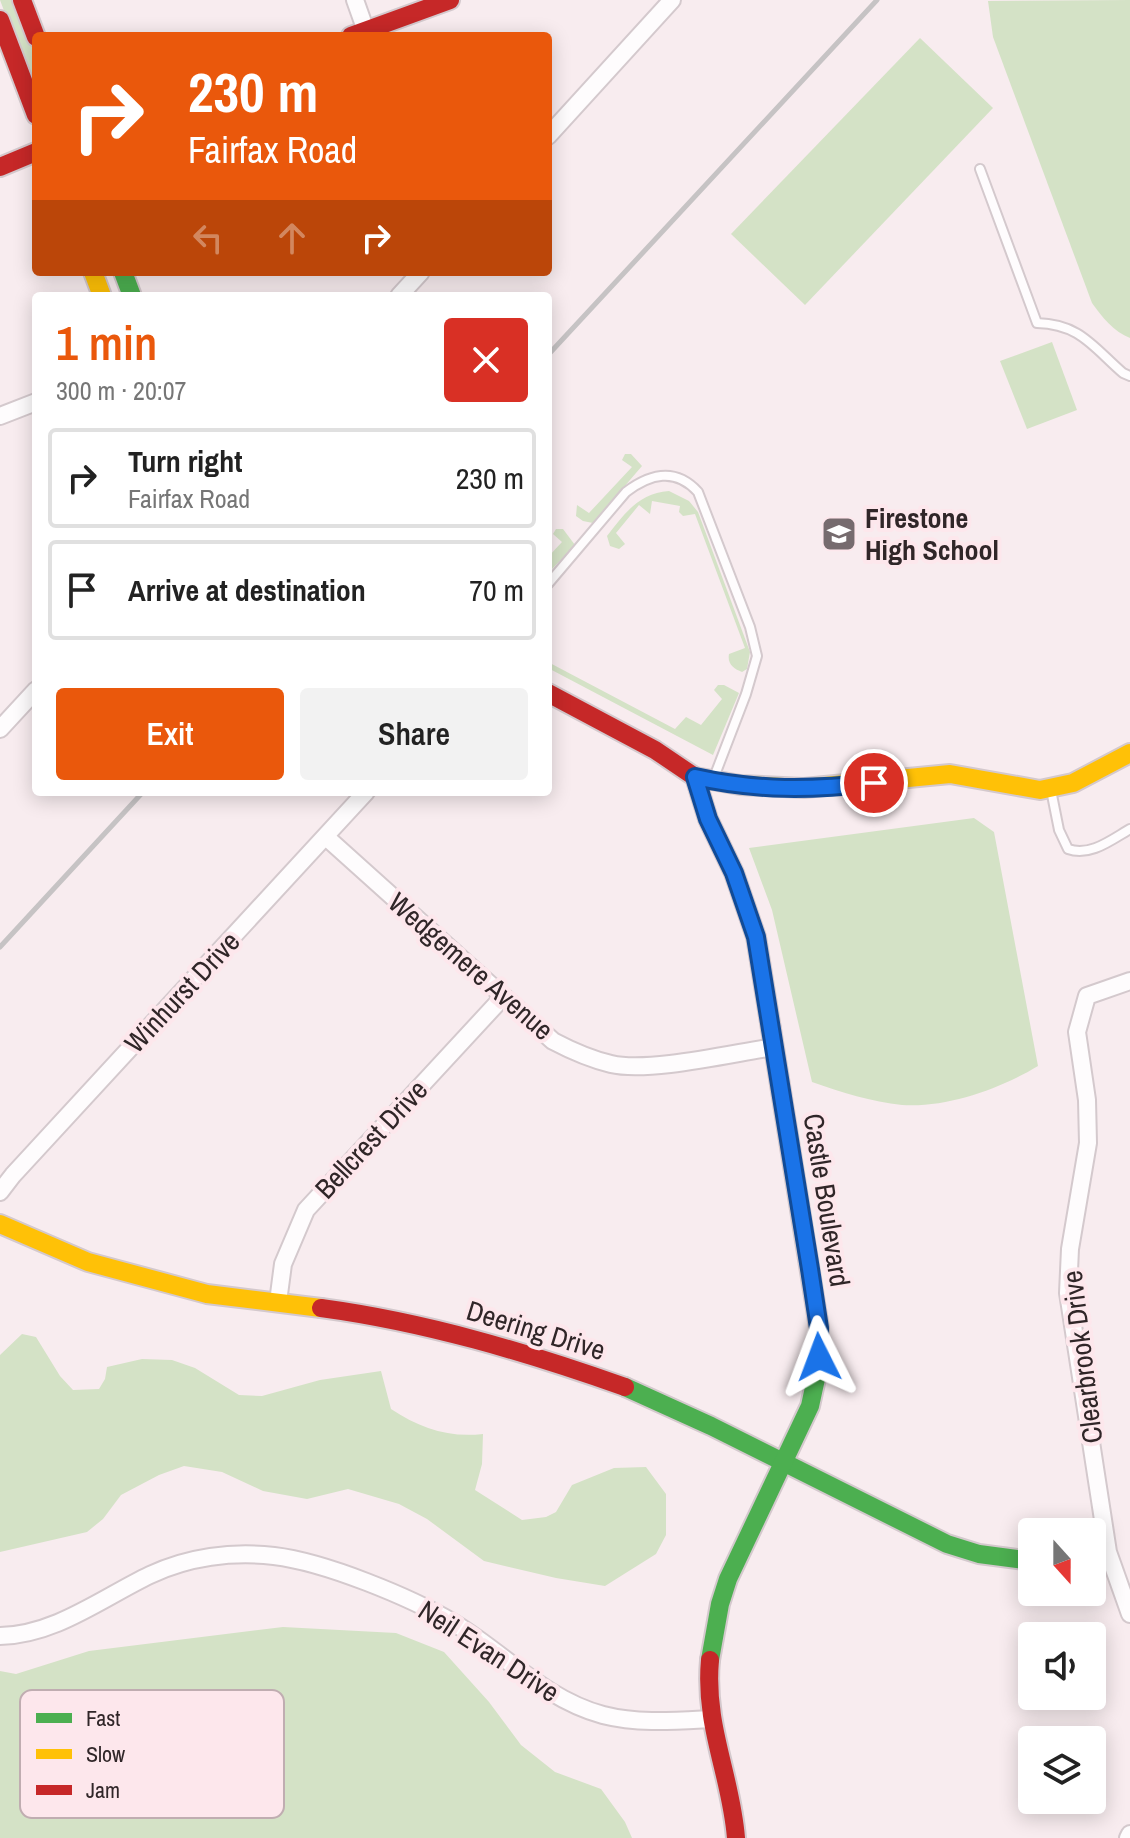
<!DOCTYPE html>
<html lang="en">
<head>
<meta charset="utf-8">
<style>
	body { margin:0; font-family:"Archivo Narrow",sans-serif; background:#f2f2f2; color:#222; height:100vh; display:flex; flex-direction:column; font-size:30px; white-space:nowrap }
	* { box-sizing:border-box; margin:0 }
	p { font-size:26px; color:#767676 }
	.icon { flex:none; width:44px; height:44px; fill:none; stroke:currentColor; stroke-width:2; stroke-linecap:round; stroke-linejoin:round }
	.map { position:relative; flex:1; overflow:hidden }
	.details { position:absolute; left:32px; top:292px; width:520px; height:504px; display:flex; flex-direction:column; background:#fff; border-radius:8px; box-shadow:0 4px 20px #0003 }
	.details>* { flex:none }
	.top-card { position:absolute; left:32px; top:32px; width:520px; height:244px; border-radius:8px; box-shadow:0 4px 20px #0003; background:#ea580c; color:#fff; overflow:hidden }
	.needle { width:52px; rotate:159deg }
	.controls { position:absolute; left:1018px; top:1518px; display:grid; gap:16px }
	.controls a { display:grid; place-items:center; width:88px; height:88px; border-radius:8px; background:#fff; box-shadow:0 4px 20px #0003; font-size:40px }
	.pin { position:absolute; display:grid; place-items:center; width:68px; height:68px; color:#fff; margin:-34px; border:4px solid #fff; border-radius:50%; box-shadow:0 2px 8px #0007 }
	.me { position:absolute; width:88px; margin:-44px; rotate:357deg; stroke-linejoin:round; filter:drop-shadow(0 0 6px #0008) }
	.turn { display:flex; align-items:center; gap:28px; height:168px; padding:0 24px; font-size:36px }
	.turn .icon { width:104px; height:104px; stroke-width:2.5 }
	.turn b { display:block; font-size:56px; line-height:68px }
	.lanes { display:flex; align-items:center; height:76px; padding:0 24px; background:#0003; justify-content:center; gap:40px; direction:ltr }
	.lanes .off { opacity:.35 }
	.round { display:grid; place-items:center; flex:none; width:84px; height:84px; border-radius:8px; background:#f2f2f2 }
	.overview { display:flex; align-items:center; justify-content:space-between; height:136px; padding:0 24px }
	h1 { font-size:48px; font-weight:600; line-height:60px; color:#ea580c }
	.button { display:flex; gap:16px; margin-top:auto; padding:16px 24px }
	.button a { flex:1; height:92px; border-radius:8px; background:#ea580c; color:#fff; font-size:32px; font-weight:600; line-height:92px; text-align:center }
	.button a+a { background:#f2f2f2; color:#222 }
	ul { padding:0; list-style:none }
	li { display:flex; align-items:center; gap:24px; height:100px; margin:0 16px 12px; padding:0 8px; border:4px solid #e0e0e0; border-radius:8px }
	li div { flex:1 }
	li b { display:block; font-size:30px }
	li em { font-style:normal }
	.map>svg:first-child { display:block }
	.green { fill:#d4e2c6 }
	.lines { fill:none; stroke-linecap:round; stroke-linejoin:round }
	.lane-casing { stroke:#d4c9cd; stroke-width:12 }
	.street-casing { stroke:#d4c9cd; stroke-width:20 }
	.fast-casing { stroke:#d4c9cd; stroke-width:22 }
	.slow-casing { stroke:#d4c9cd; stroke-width:22 }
	.jam-casing { stroke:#d4c9cd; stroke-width:22 }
	.lane { stroke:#fefcfd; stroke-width:8 }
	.street { stroke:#fefcfd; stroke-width:16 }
	.fast { stroke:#4caf50; stroke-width:18 }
	.slow { stroke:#ffc107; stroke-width:18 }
	.jam { stroke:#c62828; stroke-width:18 }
	.rail { stroke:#c6c3c4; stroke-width:5 }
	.route-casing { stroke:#114b97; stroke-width:20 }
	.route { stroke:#1a73e8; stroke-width:14 }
	.labels { text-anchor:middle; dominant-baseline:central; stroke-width:8; stroke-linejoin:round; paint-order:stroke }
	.poi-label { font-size:28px; font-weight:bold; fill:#302628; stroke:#fde7ec; text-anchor:start }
	.street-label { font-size:28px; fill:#302628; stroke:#fde7ec }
	.key { fill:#fde7ec; stroke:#c0adb1; stroke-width:2 }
	.key-label { font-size:22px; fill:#302628 }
</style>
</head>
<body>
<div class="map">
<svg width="1130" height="1838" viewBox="0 0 1130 1838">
	<rect width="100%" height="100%" fill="#f8ecef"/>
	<!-- green -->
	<g class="green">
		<polygon points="0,0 15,0 36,57 36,96"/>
		<path d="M1130,0v338c-16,-6 -28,-21 -38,-35l-99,-266 -5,-36z"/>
		<polygon points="920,38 993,108 805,305 731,234"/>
		<polygon points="1052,342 1077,410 1027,429 1000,361"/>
		<polygon points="625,454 631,454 642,466 593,523 583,521 576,516 577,505 589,513 632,467 622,460"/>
		<path d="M669,491l20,10 9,11 52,140 -3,17 -5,3c-8,-3 -15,-8 -13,-18l16,-6 -50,-134 -12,2 -4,-4 1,-6 -28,-5 -2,13 -11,-9 -23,28 9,11 -6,5 -9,-3 -3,-10c17,-22 32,-43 62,-45z"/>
		<polygon points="556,529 563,529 575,545 552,569 548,569 548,557 562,542 553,534"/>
		<polygon points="548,662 675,729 686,717 701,725 722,699 714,690 718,685 724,685 739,693 713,755 548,668"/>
		<path d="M974,818l20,14 44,234c-38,23 -91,42 -136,39 -30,-3 -61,-13 -90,-23l-40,-172 -23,-62z"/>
		<path d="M22,1334l14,3 24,39 13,14 26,-1 6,-10 2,-12 35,-8 30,1 23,8 44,27 23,1 58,-16 61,-9 10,38c29,19 57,29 92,25l-1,30 -7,26 47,30 24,-3 10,-5 16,-27 42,-17 32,-1 20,27v41l-10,19 -51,32 -49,-8 -72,-17 -57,-42 -28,-15 -51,-15 -41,10 -44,-8 -41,-19 -38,-6 -25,9 -38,20 -18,24 -16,13 -87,20v-197z"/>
		<polygon points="283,1627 396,1633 444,1652 489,1702 521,1745 555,1772 601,1789 625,1822 632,1838 0,1838 0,1671 16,1674 89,1651"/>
	</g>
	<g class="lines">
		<defs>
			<g id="lane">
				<path d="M980,169l57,154c43,1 56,24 86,50l7,3"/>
				<path d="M548,584l78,-92c24,-18 49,-25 72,0l52,135 7,29 -11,38 -33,86"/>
				<path d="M1051,790l8,40 9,19c22,8 43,-9 62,-20"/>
			</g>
			<g id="street">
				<polyline points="355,0 366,31"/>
				<polyline points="548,136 672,0"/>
				<polyline points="399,296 421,272"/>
				<polyline points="0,416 36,402"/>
				<polyline points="0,729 36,690"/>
				<path d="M326,837l227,204c19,10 37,18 58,23 38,9 122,-11 163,-17"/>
				<polyline points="1130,981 1087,996 1077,1032 1087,1100 1088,1143 1070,1249 1068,1293 1108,1552 1130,1614"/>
				<polyline points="0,1192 13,1175 366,792"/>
				<polyline points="278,1302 283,1264 306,1210 503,997"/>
				<path d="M0,1636c55,-1 102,-38 150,-61 38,-18 82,-24 124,-19 51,6 136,41 180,67 51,31 90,76 149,92 35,9 71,6 108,4"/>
				<polyline points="1128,1838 1130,1834"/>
			</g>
			<g id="fast">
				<polyline points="123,272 132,296"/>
				<polyline points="625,1387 711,1426 947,1544 979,1554 1032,1561"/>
				<polyline points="710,1660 720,1604 728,1579 810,1406 817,1374 819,1328 771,1029"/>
			</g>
			<g id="slow">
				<polyline points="93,272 102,296"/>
				<polyline points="695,777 740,785 804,788 950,774 1040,790 1073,783 1130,753"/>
				<polyline points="0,1224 88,1262 207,1294 321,1308"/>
			</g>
			<g id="jam">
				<polyline points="22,0 36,37"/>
				<polyline points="0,20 36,115"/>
				<polyline points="351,36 450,0"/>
				<polyline points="0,167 36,152"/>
				<polyline points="548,693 655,750 695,777 708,819 734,873 756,937 771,1029"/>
				<path d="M321,1308c104,14 205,44 304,79"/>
				<path d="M710,1660c-6,66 21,115 26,178"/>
			</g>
		</defs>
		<!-- lane casing -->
		<use href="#lane" class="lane-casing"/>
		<!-- street casing -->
		<use href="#street" class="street-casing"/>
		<!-- fast casing -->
		<use href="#fast" class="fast-casing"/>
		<!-- slow casing -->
		<use href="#slow" class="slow-casing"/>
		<!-- jam casing -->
		<use href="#jam" class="jam-casing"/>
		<!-- lane -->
		<use href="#lane" class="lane"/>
		<!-- street -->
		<use href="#street" class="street"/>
		<!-- fast -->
		<use href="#fast" class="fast"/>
		<!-- slow -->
		<use href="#slow" class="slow"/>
		<!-- jam -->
		<use href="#jam" class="jam"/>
		<!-- rail -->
		<g class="rail">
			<polyline points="548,355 877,0"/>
			<polyline points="0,947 143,792"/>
		</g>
	</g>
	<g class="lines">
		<defs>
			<path id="route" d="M819,1357v-29l-9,-59 -54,-332 -22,-64 -26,-54 -13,-42c63,14 116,13 179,6"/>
		</defs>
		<!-- route casing -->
		<use href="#route" class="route-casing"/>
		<!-- route -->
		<use href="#route" class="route"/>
	</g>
	<!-- icons -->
	<defs>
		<symbol id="school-square" viewBox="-11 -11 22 22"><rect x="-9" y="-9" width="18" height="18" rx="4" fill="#766b6e" stroke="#fde7ec"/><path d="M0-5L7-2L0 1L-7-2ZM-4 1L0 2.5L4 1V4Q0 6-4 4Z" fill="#fff"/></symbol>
	</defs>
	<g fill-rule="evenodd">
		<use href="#school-square" x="819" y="514" width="40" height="40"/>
	</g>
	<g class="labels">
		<!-- poi labels -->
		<g class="poi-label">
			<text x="865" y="518">Firestone<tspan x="865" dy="32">High School</tspan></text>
		</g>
		<!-- street labels -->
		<g class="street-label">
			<text transform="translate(471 966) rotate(41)">Wedgemere Avenue</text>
			<text transform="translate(182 992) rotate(-47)">Winhurst Drive</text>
			<text transform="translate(371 1139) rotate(-47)">Bellcrest Drive</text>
			<text transform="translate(827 1200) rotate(81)">Castle Boulevard</text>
			<text transform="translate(536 1330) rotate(17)">Deering Drive</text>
			<text transform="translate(1082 1357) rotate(-97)">Clearbrook Drive</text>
			<text transform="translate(489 1651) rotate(33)">Neil Evan Drive</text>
		</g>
	</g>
	<!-- legend -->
	<rect x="20" y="1690" width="264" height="128" rx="12" class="key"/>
	<rect x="36" y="1713" width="36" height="10" fill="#4caf50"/>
	<rect x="36" y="1749" width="36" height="10" fill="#ffc107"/>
	<rect x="36" y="1785" width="36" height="10" fill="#c62828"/>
	<g class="key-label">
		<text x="86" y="1726">Fast</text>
		<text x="86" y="1762">Slow</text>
		<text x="86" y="1798">Jam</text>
	</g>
</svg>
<div class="controls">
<a><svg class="needle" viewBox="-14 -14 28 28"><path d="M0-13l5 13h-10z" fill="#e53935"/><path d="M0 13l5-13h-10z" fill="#767676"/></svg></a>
<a><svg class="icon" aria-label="sound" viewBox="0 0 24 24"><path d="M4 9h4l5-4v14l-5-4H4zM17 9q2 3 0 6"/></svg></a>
<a><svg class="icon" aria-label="layers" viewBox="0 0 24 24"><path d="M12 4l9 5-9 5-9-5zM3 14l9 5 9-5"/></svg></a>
</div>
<div class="pin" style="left:874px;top:783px;background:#d93025"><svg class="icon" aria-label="arrive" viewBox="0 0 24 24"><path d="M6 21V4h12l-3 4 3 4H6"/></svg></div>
<svg class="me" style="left:819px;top:1357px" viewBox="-20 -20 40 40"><path d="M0-17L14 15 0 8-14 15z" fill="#1a73e8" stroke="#fff" stroke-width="4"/></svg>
<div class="top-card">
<div class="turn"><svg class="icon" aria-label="right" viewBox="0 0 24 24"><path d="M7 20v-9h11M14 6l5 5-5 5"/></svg><div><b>230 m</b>Fairfax Road</div></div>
<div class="lanes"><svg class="icon off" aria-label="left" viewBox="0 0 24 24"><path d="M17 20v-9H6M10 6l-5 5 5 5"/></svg><svg class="icon off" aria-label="ahead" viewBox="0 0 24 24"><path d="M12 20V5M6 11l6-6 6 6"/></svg><svg class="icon" aria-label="right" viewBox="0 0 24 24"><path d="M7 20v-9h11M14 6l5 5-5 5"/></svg></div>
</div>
<section class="details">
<div class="overview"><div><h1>1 min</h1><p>300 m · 20:07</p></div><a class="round" style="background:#d93025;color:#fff"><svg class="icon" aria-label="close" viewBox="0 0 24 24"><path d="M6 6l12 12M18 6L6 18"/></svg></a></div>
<ul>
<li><svg class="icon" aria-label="right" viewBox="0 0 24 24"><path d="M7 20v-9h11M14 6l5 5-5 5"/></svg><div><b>Turn right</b><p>Fairfax Road</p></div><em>230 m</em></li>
<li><svg class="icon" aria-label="arrive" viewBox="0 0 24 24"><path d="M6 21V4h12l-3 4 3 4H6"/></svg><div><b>Arrive at destination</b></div><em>70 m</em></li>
</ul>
<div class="button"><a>Exit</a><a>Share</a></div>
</section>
</div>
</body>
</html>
